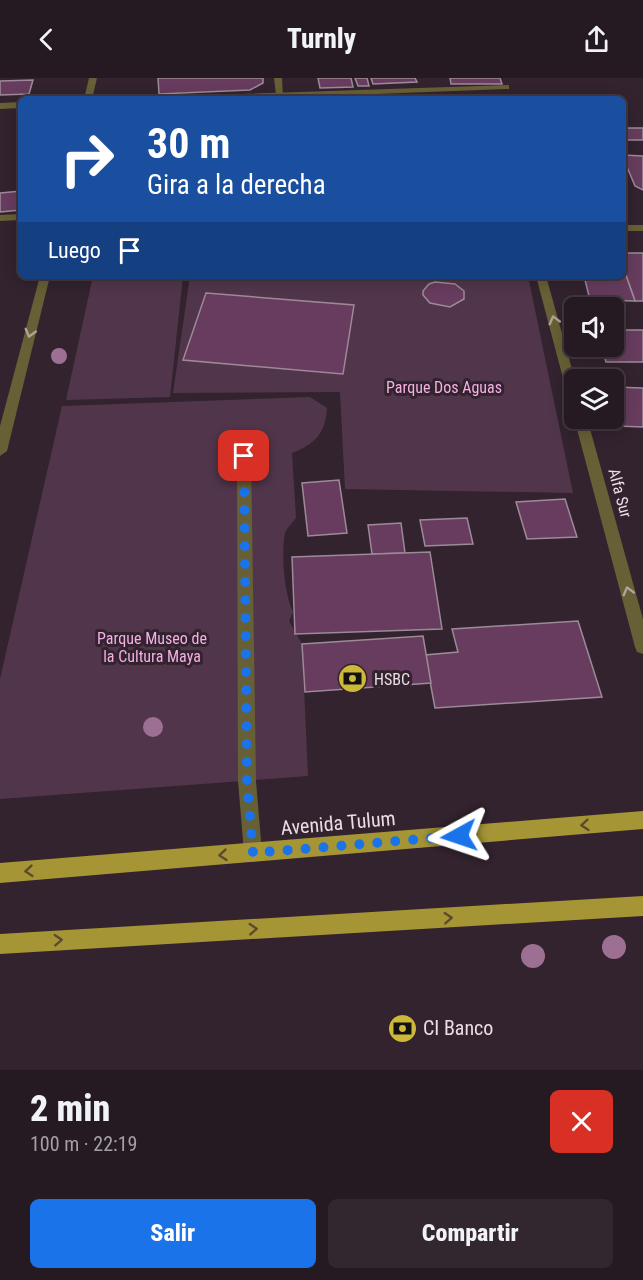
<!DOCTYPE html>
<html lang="es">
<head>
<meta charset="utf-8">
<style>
	body { margin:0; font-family:"Roboto Condensed",sans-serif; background:#32272f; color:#f1f3f6; height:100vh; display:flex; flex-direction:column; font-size:22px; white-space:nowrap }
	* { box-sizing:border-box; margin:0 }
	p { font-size:20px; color:#a4a1a5 }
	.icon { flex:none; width:33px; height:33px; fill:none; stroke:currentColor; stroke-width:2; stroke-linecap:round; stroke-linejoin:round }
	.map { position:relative; height:992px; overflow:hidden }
	.drawer { display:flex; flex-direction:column; background:#261a22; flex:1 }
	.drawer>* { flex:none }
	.top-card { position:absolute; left:18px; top:18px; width:608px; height:183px; border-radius:9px; box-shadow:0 3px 15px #0003,0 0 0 2px #423840; background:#1a4fa0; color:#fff; overflow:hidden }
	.fabs { position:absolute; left:564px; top:219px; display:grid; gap:12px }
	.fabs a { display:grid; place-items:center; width:60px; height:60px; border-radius:9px; background:#261a22; box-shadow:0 3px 15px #0003,0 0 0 2px #423840; font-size:30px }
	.pin { position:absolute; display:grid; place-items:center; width:51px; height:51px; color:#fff; margin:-26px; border-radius:12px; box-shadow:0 3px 9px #0006 }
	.me { position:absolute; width:66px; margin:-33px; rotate:265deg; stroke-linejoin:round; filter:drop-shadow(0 0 4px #0008) }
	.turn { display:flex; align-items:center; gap:21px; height:126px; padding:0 30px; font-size:27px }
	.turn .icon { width:78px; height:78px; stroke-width:2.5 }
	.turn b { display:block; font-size:42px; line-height:51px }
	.then { display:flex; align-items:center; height:57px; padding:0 30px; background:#0003; gap:12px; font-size:22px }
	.round { display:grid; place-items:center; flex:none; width:63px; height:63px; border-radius:9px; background:#32272f }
	.headline { display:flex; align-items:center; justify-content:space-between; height:102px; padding:0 30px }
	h1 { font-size:36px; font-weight:800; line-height:45px }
	.cta { display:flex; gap:12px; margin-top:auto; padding:12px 30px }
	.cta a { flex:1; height:69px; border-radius:9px; background:#1a73e8; color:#fff; font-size:24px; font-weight:800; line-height:69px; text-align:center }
	.cta a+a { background:#32272f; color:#f1f3f6 }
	header { display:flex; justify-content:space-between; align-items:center; height:78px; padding:0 30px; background:#261a22; font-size:27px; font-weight:800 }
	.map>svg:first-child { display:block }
	.green { fill:#51364b }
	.building { fill:#673c5e; stroke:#9d8a98; stroke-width:1.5 }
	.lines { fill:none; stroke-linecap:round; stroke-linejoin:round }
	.lane { fill:#675f35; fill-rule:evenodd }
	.street { fill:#675f35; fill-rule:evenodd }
	.primary { fill:#a69535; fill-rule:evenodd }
	.tree { fill:#9d7093 }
	.oneway { stroke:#aea596 }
	.oneway2 { stroke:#5b4b30 }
	.route { stroke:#1a73e8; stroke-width:10; stroke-dasharray:0 18 }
	.labels { text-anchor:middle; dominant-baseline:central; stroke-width:6; stroke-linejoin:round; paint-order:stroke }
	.park-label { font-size:16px; fill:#f5afe5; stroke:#32232e }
	.street-label { font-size:16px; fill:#e9dee6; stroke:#32232e }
	.poi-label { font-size:16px; fill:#e9dee6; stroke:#32232e; text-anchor:start }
	.near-street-label { font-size:20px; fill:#e9dee6; stroke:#32232e }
	.near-poi-label { font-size:20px; fill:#e9dee6; stroke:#32232e; text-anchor:start }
</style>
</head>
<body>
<header><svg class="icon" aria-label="back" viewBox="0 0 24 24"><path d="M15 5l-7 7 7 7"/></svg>Turnly<svg class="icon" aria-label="share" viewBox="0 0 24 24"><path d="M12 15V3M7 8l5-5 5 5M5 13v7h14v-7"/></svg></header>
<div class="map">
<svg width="643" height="992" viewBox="0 0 643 992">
	<rect width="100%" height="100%" fill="#32232e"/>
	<!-- green -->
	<g class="green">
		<polygon points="93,198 183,198 170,319 66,322"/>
		<polygon points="190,198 528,198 573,415 345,411 340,314 173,315"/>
		<path d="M310,319l17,11c-1,25 -13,37 -35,45l4,65c-4,5 -9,10 -11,15 -4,21 -1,60 8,79l-4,9 13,23 6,132 -308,23v-120l62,-273z"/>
	</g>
	<!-- building -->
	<g class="building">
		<polygon points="158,0 263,0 263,5 250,12 159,16"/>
		<polygon points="318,0 351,0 353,9 320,10"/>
		<polygon points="355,0 367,0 369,8 358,8"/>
		<polygon points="371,0 415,0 417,4 373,6"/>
		<polygon points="450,0 500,0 502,6 451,6"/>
		<polygon points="33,2 29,16 0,17 0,3"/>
		<rect x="622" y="50" width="21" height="12"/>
		<polygon points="622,77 643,78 643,112 635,108"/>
		<polygon points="21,113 21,132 0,134 0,115"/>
		<polygon points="622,175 643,175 643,223 635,223 622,186"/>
		<polygon points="622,186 635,223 590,222 584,198 622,198"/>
		<polygon points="284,198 321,198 321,202 283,200"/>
		<polygon points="435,204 455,206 464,213 464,221 450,229 430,225 423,217 423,213 429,206"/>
		<polygon points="206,215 354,227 343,296 183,282"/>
		<polygon points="614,252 643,252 643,284 606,284 601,268 614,268"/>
		<polygon points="614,309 643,310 643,349 617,348 614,332"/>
		<polygon points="339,402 347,455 308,458 302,405"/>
		<polygon points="565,421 577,459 527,461 516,424"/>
		<polygon points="467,440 473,466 425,468 420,442"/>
		<polygon points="401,445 405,475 372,476 368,447"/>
		<polygon points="430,474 442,551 295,556 292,479"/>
		<polygon points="578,543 602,619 435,630 425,577 458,574 452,551"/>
		<polygon points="423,558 431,605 305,614 302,566"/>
	</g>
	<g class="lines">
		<!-- lane -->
		<g class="lane">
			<polygon points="274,0 282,0 283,19 276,17"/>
			<polygon points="244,373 251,378 256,703 262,775 260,782 253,784 246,782 244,775 238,703 237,378"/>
		</g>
		<!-- street -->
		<g class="street">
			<polygon points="89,0 97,0 92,21 84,21"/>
			<polygon points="509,7 509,11 506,11 250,21 177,21 181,18"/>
			<polygon points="21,24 21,30 0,31 0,25"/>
			<polygon points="21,136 21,142 0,143 0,137"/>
			<rect x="622" y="147" width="21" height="6"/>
			<polygon points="40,198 50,198 7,373 0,378 0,348"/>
			<polygon points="536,198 546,198 575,302 574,323 568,319"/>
			<polygon points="574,338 574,340 587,340 643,541 643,576 637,574 635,569 574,340"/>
		</g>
		<!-- primary -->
		<g class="primary">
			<polygon points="643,733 643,751 0,805 0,785"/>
			<polygon points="643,818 643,838 0,876 0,856"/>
		</g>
	</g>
	<!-- trees -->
	<g class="tree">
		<circle cx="59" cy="278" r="8"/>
		<circle cx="153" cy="649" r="10"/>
		<circle cx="614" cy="869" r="12"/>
		<circle cx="533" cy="878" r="12"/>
	</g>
	<!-- one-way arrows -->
	<defs><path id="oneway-chevron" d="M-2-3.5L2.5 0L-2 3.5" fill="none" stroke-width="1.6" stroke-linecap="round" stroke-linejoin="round" transform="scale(1.5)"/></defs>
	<g class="oneway">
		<use href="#oneway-chevron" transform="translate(554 242) rotate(-105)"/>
		<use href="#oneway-chevron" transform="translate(30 255) rotate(105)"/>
		<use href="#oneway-chevron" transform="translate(628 513) rotate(-105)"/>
	</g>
	<g class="oneway2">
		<use href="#oneway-chevron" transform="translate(585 747) rotate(175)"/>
		<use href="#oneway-chevron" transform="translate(223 777) rotate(175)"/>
		<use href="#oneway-chevron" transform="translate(29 793) rotate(175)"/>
		<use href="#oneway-chevron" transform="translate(448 840) rotate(-3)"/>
		<use href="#oneway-chevron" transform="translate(253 851) rotate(-3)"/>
		<use href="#oneway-chevron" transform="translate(58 862) rotate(-3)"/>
	</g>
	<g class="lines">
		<!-- route -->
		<polyline class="route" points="244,378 247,703 253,775 459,758"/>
	</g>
	<!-- icons -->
	<defs>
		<symbol id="bank-disc" viewBox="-11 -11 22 22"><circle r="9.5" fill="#ceb837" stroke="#32232e"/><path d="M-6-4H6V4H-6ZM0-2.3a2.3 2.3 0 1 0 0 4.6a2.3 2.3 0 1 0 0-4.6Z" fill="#111"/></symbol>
	</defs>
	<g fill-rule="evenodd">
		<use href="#bank-disc" x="336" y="584" width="33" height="33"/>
		<use href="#bank-disc" x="386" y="934" width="33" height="33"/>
	</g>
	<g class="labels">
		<!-- park labels -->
		<g class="park-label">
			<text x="444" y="309">Parque Dos Aguas</text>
			<text x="152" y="560">Parque Museo de<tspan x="152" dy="18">la Cultura Maya</tspan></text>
		</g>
		<!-- street labels -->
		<g class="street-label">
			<text transform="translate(620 415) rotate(75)">Alfa Sur</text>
		</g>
		<!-- poi labels -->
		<g class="poi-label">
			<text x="374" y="601">HSBC</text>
		</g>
		<!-- near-street labels -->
		<g class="near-street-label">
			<text transform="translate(338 745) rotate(-5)">Avenida Tulum</text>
		</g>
		<!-- near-poi labels -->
		<g class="near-poi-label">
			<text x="423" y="950">CI Banco</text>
		</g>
	</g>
</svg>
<div class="fabs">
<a><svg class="icon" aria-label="sound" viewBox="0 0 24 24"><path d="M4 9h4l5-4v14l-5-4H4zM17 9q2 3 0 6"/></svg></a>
<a><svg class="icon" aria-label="layers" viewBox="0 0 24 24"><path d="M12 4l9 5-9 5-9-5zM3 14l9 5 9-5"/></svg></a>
</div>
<div class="pin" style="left:244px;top:378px;background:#d93025"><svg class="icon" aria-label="arrive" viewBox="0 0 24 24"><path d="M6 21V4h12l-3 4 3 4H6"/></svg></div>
<svg class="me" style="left:459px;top:758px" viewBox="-20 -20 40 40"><path d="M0-17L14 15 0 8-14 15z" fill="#1a73e8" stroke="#fff" stroke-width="4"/></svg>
<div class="top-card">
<div class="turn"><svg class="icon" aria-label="right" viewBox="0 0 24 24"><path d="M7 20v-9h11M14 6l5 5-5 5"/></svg><div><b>30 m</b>Gira a la derecha</div></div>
<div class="then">Luego<svg class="icon" aria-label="arrive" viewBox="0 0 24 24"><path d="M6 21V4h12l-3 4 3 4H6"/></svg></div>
</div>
</div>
<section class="drawer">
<div class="headline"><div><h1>2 min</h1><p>100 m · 22:19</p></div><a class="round" style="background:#d93025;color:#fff"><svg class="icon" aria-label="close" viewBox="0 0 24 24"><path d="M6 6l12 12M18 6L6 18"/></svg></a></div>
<div class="cta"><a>Salir</a><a>Compartir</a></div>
</section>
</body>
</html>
